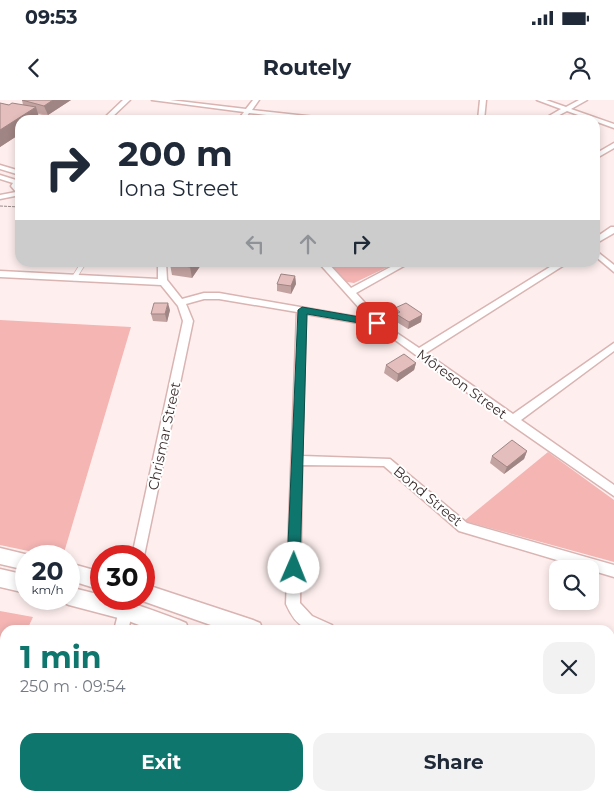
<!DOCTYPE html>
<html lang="en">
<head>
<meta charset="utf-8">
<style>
	body { margin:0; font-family:Montserrat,sans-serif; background:#f2f2f3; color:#1f2937; height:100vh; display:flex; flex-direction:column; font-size:19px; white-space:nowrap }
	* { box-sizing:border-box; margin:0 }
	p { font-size:16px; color:#747a83 }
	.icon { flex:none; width:28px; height:28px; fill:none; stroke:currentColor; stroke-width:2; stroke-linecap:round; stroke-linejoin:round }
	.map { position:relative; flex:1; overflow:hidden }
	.details { position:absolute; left:0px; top:525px; width:615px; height:176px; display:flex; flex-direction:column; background:#fff; border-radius:15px 15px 0 0; box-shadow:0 2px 8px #0003 }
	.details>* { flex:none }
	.top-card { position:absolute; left:15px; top:15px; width:585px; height:152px; border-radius:15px; box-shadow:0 2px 8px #0003; background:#fff; color:#1f2937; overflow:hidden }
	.tools { position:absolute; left:549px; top:460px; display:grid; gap:10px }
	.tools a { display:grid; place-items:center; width:50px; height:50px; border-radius:10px; background:#fff; box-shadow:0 2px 8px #0003; font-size:25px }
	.speed { position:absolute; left:15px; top:445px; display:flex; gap:10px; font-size:25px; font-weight:700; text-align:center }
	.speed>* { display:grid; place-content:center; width:65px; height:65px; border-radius:50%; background:#fff; box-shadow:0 2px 8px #0003; line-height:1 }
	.speed small { font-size:12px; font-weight:400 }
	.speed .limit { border:8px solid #d22; background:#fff; color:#111 }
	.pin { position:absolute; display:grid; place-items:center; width:42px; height:42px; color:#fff; margin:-21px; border-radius:10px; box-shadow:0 2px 8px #0006 }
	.me { position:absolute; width:55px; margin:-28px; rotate:1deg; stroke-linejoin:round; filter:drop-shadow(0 0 4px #0008) }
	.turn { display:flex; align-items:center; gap:18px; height:105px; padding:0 20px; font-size:22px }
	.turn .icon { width:65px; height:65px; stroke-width:2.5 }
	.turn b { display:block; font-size:35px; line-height:42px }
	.lanes { display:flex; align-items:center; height:48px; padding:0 20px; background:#0003; justify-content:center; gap:25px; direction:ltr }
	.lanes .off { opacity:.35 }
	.round { display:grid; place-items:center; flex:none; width:52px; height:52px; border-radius:15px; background:#f2f2f3 }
	.headline { display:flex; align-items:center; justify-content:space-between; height:85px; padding:0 20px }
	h1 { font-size:30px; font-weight:700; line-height:38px; color:#0f766e }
	.action { display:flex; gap:10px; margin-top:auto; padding:10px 20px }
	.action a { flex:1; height:58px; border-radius:15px; background:#0f766e; color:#fff; font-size:20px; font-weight:700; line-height:58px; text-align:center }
	.action a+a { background:#f2f2f3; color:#1f2937 }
	.status { display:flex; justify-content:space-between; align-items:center; height:35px; padding:0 25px; background:#fff; direction:ltr }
	.status svg { height:14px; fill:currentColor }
	header { display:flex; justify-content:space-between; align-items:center; height:65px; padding:0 20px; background:#fff; font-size:22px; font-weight:700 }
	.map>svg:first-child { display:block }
	.green { fill:#f4b5b3 }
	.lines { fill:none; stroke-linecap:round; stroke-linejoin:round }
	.lane-far1-casing { stroke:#d9b4b2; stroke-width:6 }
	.lane-casing { stroke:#d9b4b2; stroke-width:10 }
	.street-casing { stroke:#d9b4b2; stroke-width:3 }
	.secondary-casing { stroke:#d9b4b2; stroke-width:3 }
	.path { stroke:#9a8c8b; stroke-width:1; stroke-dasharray:3 1; stroke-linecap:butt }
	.lane-far1 { stroke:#fff; stroke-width:4.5 }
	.lane { stroke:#fff; stroke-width:8 }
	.street { fill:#fff; fill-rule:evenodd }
	.secondary { fill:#fff; fill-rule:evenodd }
	.wall { fill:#c3a3a2 }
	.shaded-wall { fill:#9f8584 }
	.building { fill:#e3bebc; stroke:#9f8584 }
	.route { fill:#0f766e; stroke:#0a4d48 }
	.labels { text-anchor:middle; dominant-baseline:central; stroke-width:4; stroke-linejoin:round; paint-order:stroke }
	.street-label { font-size:14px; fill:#3e302f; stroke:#fff }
</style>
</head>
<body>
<div class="status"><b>09:53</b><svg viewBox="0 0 49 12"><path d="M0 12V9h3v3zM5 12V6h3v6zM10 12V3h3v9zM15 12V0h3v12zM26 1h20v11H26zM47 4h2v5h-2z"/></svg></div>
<header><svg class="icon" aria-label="back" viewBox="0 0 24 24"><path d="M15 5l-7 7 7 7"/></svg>Routely<svg class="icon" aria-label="person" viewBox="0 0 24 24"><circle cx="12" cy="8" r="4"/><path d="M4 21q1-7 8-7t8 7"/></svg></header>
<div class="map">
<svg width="614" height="701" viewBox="0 0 614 701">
	<rect width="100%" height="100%" fill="#feefee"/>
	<!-- green -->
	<g class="green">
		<polygon points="329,163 396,163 354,183 347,182"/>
		<polygon points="0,220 131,227 63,456 52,456 0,445"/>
		<polygon points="548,352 614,400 614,462 464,421"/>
		<polygon points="0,511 33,517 27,530 5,530 5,573 0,583"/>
	</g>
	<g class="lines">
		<defs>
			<polyline id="lane-far1" points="74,178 84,162"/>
			<g id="lane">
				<polyline points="323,696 335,696"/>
				<polyline points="550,696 556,701"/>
			</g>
			<g id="street">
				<polygon points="123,0 130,0 109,20 102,20"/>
				<polygon points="152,0 170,0 246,9 253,0 259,0 252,10 325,18 328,20 309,20 249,13 244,20 238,20 244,12"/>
				<polygon points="480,0 486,0 484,20 478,20"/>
				<polygon points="537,0 546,0 566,7 579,0 587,0 571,9 614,24 614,28 567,11 550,20 542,20 561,9"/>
				<polygon points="0,6 56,18 59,20 47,20 0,10"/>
				<polygon points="614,43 614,48 595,59 595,54"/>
				<polygon points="0,65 20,71 20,75 0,69"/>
				<polygon points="0,75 16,80 20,77 20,95 0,99 0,95 16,92 11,86 13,83 0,79"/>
				<polygon points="611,127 614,127 614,133 595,144 595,138"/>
				<polygon points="595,150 614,165 614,172 595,156"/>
				<path d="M158,162h8l1,18 15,19 22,-6h15l150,26 -51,-57h9l24,26 49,-26h11l-55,31 29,32 34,23 139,-86h11l-143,91 87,61 101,-71v8l-93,69 93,65v11l-105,-73 -133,-97 -70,-12 -4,142 88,3 77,64 147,42v12l-155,-46 -75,-65 -82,-1 -2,138 12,13 20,9 2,5c-26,0 -36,1 -48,-26l11,-292 -78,-13h-15l-18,5 7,17 -49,235v1l-12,-1 51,-235 -5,-15 -17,-21 -161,-8v-6l158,8z"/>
				<polygon points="122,499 136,499 128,530 114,530"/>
				<polygon points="610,619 614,621 614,637 610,635"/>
				<polygon points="76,696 92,696 91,701 75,701"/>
				<polygon points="271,696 287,696 286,701 270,701"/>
			</g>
			<g id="secondary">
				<polygon points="0,448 33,456 26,456 26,470 0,464"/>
				<polygon points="69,463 101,472 101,490 69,480"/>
				<polygon points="0,469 26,475 26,493 0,487"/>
				<polygon points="144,484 253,520 260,523 263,530 225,530 137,499 144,499"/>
				<path d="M69,487l32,8v4c27,0 53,12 78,21l7,3 3,7h-37l-26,-10 -57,-15 -7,-3 -1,-3h8z"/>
				<polygon points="610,645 614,646 614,669 610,668"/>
				<polygon points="610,678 614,680 614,701 607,701 601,696 610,696"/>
			</g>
		</defs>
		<!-- lane-far1 casing -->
		<use href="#lane-far1" class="lane-far1-casing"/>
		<!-- lane casing -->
		<use href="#lane" class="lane-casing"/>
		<!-- street casing -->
		<use href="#street" class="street-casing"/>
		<!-- secondary casing -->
		<use href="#secondary" class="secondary-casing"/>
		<!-- path -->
		<polyline class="path" points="0,106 20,107"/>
		<!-- lane-far1 -->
		<use href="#lane-far1" class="lane-far1"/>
		<!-- lane -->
		<use href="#lane" class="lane"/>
		<!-- street -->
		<use href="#street" class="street"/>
		<!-- secondary -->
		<use href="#secondary" class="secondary"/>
	</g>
	<!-- wall -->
	<g class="wall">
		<polygon points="22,0 71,0 48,15 37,13 40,20 20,20 20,34 0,47 0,3 9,5 23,5"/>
		<polygon points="203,162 192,178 172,175 170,164"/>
		<polygon points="295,176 296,184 291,194 277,191 277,184"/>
		<polygon points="395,208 422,215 421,222 408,229 395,221 396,217 394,216"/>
		<polygon points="170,210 167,222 153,221 151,214"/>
		<polygon points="416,263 414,270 397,282 384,273 386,265"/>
		<polygon points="527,351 524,359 504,374 490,363 492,356"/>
	</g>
	<!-- shaded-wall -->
	<g class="shaded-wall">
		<polygon points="53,0 71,0 48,15 44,6"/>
		<polygon points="36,7 40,20 20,20 20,34 0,47 0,30"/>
		<polygon points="193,162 203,162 192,178 190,167"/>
		<polygon points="295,176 296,184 291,194 291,186"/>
		<polygon points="168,203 170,210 167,222 165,214"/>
		<polygon points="422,215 421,222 408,229 409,222"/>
		<polygon points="416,263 414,270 397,282 398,274"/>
		<polygon points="527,351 524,359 504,374 507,367"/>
	</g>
	<!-- building -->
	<g class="building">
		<polygon points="22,0 53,0 44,6"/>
		<polygon points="0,3 9,5 12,3 36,7 0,30"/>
		<polygon points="170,162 193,162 190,167 170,164"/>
		<polygon points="281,174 295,176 291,186 277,184"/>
		<polygon points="154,203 168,203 165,214 151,214"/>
		<polygon points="406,203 421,213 422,215 409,222 396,214 400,212 395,208"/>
		<polygon points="404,254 416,263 398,274 386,265"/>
		<polygon points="512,340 527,351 507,367 492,356"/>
	</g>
	<!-- route -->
	<polygon class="route" points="302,207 377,220 382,223 377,226 307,214 300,468 298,472 294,474 289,472 287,468 298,210"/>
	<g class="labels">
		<!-- street labels -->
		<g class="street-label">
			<text transform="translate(462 284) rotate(36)">Môreson Street</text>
			<text transform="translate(164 336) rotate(-78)">Chrismar Street</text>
			<text transform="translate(428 396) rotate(40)">Bond Street</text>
		</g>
	</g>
</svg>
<div class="tools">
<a><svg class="icon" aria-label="search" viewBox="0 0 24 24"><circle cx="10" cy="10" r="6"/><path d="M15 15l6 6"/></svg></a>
</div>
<div class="speed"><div>20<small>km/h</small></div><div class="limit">30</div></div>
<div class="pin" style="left:377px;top:223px;background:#d93025"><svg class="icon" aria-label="arrive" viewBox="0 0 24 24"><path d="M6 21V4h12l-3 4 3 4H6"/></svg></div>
<svg class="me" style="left:294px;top:468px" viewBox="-20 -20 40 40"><circle r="19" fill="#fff"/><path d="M0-13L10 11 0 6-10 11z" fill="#0f766e"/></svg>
<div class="top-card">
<div class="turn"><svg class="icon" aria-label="right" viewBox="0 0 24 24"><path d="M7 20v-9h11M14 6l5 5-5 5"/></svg><div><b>200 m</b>Iona Street</div></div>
<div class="lanes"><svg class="icon off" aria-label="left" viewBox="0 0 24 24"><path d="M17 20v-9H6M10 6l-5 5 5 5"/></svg><svg class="icon off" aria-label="ahead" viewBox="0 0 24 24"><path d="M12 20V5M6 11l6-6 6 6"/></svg><svg class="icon" aria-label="right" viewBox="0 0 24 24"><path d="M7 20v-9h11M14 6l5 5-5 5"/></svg></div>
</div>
<section class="details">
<div class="headline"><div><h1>1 min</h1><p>250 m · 09:54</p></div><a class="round"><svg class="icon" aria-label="close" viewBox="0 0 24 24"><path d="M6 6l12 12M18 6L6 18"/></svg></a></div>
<div class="action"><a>Exit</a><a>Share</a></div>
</section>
</div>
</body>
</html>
